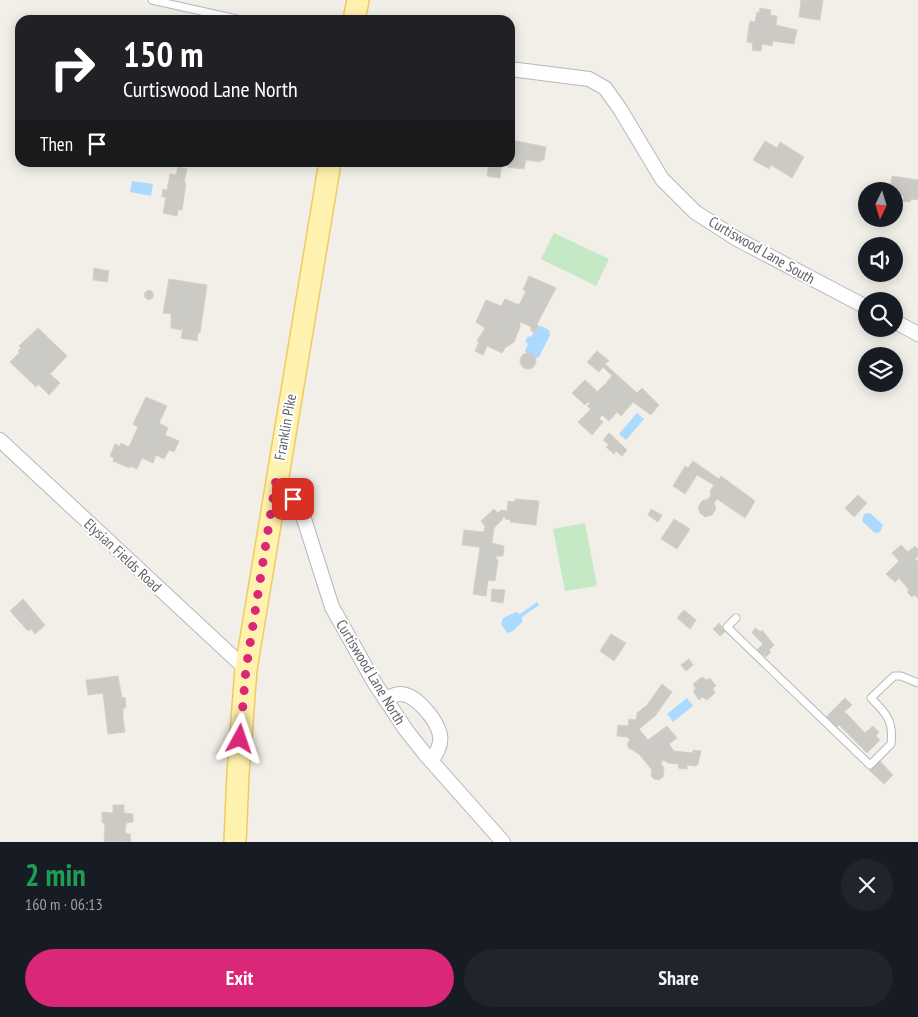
<!DOCTYPE html>
<html lang="en">
<head>
<meta charset="utf-8">
<style>
	body { margin:0; font-family:"PT Sans Narrow",sans-serif; background:#20242c; color:#f1f3f6; height:100vh; display:flex; flex-direction:column; font-size:19px; white-space:nowrap }
	* { box-sizing:border-box; margin:0 }
	p { font-size:16px; color:#9ea1a6 }
	.icon { flex:none; width:28px; height:28px; fill:none; stroke:currentColor; stroke-width:2; stroke-linecap:round; stroke-linejoin:round }
	.map { position:relative; height:842px; overflow:hidden }
	.side { display:flex; flex-direction:column; background:#171b24; flex:1 }
	.side>* { flex:none }
	.banner { position:absolute; left:15px; top:15px; width:500px; height:152px; border-radius:15px; box-shadow:0 2px 12px #0003; background:#202124; color:#fff; overflow:hidden }
	.needle { width:32px; rotate:184deg }
	.controls { position:absolute; left:858px; top:182px; display:grid; gap:10px }
	.controls a { display:grid; place-items:center; width:45px; height:45px; border-radius:50%; background:#171b24; box-shadow:0 2px 12px #0003; font-size:25px }
	.pin { position:absolute; display:grid; place-items:center; width:42px; height:42px; color:#fff; margin:-21px; border-radius:10px; box-shadow:0 2px 8px #0006 }
	.me { position:absolute; width:55px; margin:-28px; rotate:5deg; stroke-linejoin:round; filter:drop-shadow(0 0 4px #0008) }
	.turn { display:flex; align-items:center; gap:18px; height:105px; padding:0 25px; font-size:22px }
	.turn .icon { width:65px; height:65px; stroke-width:2.5 }
	.turn b { display:block; font-size:35px; line-height:42px }
	.then { display:flex; align-items:center; height:48px; padding:0 25px; background:#0003; gap:10px; font-size:19px }
	.round { display:grid; place-items:center; flex:none; width:52px; height:52px; border-radius:26px; background:#20242c }
	.summary { display:flex; align-items:center; justify-content:space-between; height:85px; padding:0 25px }
	h1 { font-size:30px; font-weight:600; line-height:38px; color:#1e9e55 }
	.primary-button { display:flex; gap:10px; margin-top:auto; padding:10px 25px }
	.primary-button a { flex:1; height:58px; border-radius:30px; background:#db2777; color:#fff; font-size:20px; font-weight:600; line-height:58px; text-align:center }
	.primary-button a+a { background:#20242c; color:#f1f3f6 }
	.map>svg:first-child { display:block }
	.green { fill:#c5e8c5 }
	.water { fill:#aadaff }
	.building { fill:#cccac5; stroke:#d6d1c6 }
	.lines { fill:none; stroke-linecap:round; stroke-linejoin:round }
	.lane-casing { stroke:#b5b8bc; stroke-width:9 }
	.street-casing { stroke:#b5b8bc; stroke-width:16 }
	.primary-casing { stroke:#f2c960; stroke-width:24 }
	.lane { stroke:#fff; stroke-width:7 }
	.street { stroke:#fff; stroke-width:14 }
	.primary { stroke:#fff2af; stroke-width:21 }
	.route { stroke:#db2777; stroke-width:9; stroke-dasharray:0 16.2 }
	.labels { text-anchor:middle; dominant-baseline:central; stroke-width:4; stroke-linejoin:round; paint-order:stroke }
	.street-label { font-size:15px; fill:#5f6368; stroke:#fff }
</style>
</head>
<body>
<div class="map">
<svg width="918" height="842" viewBox="0 0 918 842">
	<rect width="100%" height="100%" fill="#f1efe8"/>
	<!-- green -->
	<g class="green">
		<polygon points="554,233 609,259 596,286 541,259"/>
		<polygon points="585,523 597,586 565,591 553,529"/>
	</g>
	<!-- water -->
	<g class="water">
		<polygon points="132,181 153,184 151,196 130,192"/>
		<polygon points="541,326 549,330 550,335 539,357 535,359 527,355 525,351 528,344 525,342 528,336 531,337 536,328"/>
		<polygon points="637,413 644,419 626,440 619,434"/>
		<polygon points="870,513 883,525 880,532 875,533 862,521 864,514"/>
		<polygon points="537,602 539,605 522,617 522,622 513,631 507,633 501,624 503,618 516,612 520,614"/>
		<polygon points="687,698 693,706 673,722 667,714"/>
	</g>
	<!-- building -->
	<g class="building">
		<polygon points="801,0 823,0 820,20 799,17"/>
		<polygon points="760,8 771,10 770,15 777,16 776,25 797,30 794,44 773,41 772,46 762,44 761,51 752,50 753,43 747,42 748,32 750,21 755,22 757,12 759,13"/>
		<polygon points="511,140 546,147 544,160 541,160 540,162 526,160 524,169 507,167 508,162 510,162"/>
		<polygon points="765,141 777,148 780,142 804,157 792,178 771,165 769,169 753,160"/>
		<polygon points="489,162 502,162 500,178 487,176"/>
		<polygon points="178,167 187,169 184,182 186,183 182,210 178,210 177,216 163,213 166,197 162,197 163,189 167,190 170,174 176,175"/>
		<polygon points="892,176 918,180 918,200 911,199 910,202 903,201 904,196 894,195 894,191 890,191"/>
		<polygon points="94,268 109,271 107,282 93,280"/>
		<polygon points="529,276 556,288 537,324 539,327 537,331 532,332 530,326 520,322 520,327 514,342 505,348 502,353 487,346 483,355 475,351 479,342 477,341 485,328 476,322 486,300 501,306 505,299 519,305 526,291 523,290"/>
		<polygon points="169,279 207,285 200,333 198,332 197,341 181,338 183,328 181,330 171,328 171,314 163,313"/>
		<circle cx="149" cy="295" r="4.5"/>
		<polygon points="38,328 67,356 50,374 60,383 49,395 38,384 36,387 10,362 20,352 18,351 21,348 19,346"/>
		<polygon points="597,351 609,361 605,364 637,393 642,388 659,405 651,415 633,402 621,416 617,412 609,421 602,415 599,419 603,422 592,435 578,422 591,409 587,406 590,403 588,402 585,405 572,393 585,380 599,393 598,391 605,384 608,384 606,383 612,376 603,367 599,372 587,362"/>
		<circle cx="528" cy="361" r="8"/>
		<polygon points="146,397 167,406 159,423 168,428 165,435 179,441 174,452 169,450 164,459 156,455 153,463 142,458 137,469 130,466 129,468 113,461 114,458 110,456 115,444 120,446 121,443 129,447 138,427 133,424"/>
		<polygon points="609,433 627,450 622,456 616,451 614,454 606,447 609,445 603,440"/>
		<polygon points="693,461 719,479 721,476 755,501 745,518 717,499 714,503 716,509 712,515 705,517 700,513 698,507 702,501 708,499 711,495 710,491 714,485 697,475 685,494 673,486 685,466 688,468"/>
		<polygon points="858,495 867,503 854,517 845,508"/>
		<polygon points="515,499 539,501 536,525 510,522 511,520 505,519 505,517 502,517 503,519 494,528 492,543 504,546 503,556 496,556 496,559 498,560 495,581 488,580 486,596 473,594 480,547 462,545 464,530 484,532 485,526 481,521 494,509 498,513 501,510 507,511 508,501 515,502"/>
		<polygon points="651,509 662,515 658,522 648,515"/>
		<polygon points="674,519 690,529 677,549 661,539"/>
		<polygon points="901,545 908,552 915,546 918,549 918,556 915,559 918,561 918,598 914,595 912,597 907,592 909,590 899,578 895,582 886,574 899,561 892,553"/>
		<polygon points="492,589 505,590 503,603 491,601"/>
		<polygon points="23,599 45,625 35,634 31,629 28,631 10,611"/>
		<polygon points="684,610 696,620 690,629 677,618"/>
		<polygon points="719,623 726,631 720,636 713,629"/>
		<polygon points="755,628 761,632 762,630 774,645 769,650 771,652 766,657 757,650 763,644 752,633"/>
		<polygon points="611,634 626,643 614,661 600,651"/>
		<polygon points="689,659 693,665 686,671 681,665"/>
		<polygon points="118,676 122,698 125,697 126,708 123,708 123,717 125,732 108,734 103,693 88,695 86,680"/>
		<polygon points="702,677 707,680 710,678 716,686 713,688 715,693 707,700 702,697 699,700 693,691 696,689 693,684"/>
		<polygon points="662,684 672,692 655,716 639,729 648,740 667,726 677,738 669,744 674,751 693,753 693,750 701,751 698,764 696,766 687,765 687,769 678,768 679,764 668,763 663,760 661,764 664,768 663,777 659,780 654,779 651,776 652,770 639,754 629,748 627,744 630,740 627,737 617,736 618,725 628,726 629,719 636,720 637,713 647,705"/>
		<polygon points="845,698 852,705 844,712 847,714 865,733 873,726 879,732 876,736 880,740 867,753 839,725 837,727 826,717"/>
		<polygon points="879,760 893,775 884,784 869,770"/>
		<polygon points="113,805 124,805 124,813 133,814 133,822 126,823 125,833 130,834 131,842 104,842 105,823 102,823 102,812 113,813"/>
	</g>
	<g class="lines">
		<defs>
			<g id="lane">
				<polyline points="152,0 241,20"/>
				<path d="M736,618l-9,9 143,138 21,-21c3,-23 -5,-31 -20,-46l23,-22h7l17,7"/>
			</g>
			<g id="street">
				<polyline points="510,69 589,79 605,88 620,109 662,179 695,212 737,239 866,307"/>
				<polyline points="894,321 918,334"/>
				<polyline points="0,440 246,669"/>
				<polyline points="276,480 293,499 304,519 332,607 374,682 406,730 425,754 503,842"/>
				<path d="M385,699c5,-2 10,-5 15,-5 16,0 37,26 40,41 2,10 -4,19 -9,26"/>
			</g>
			<g id="primary">
				<polyline points="354,20 358,0"/>
				<polyline points="235,842 238,774 246,669 330,162"/>
			</g>
		</defs>
		<!-- lane casing -->
		<use href="#lane" class="lane-casing"/>
		<!-- street casing -->
		<use href="#street" class="street-casing"/>
		<!-- primary casing -->
		<use href="#primary" class="primary-casing"/>
		<!-- lane -->
		<use href="#lane" class="lane"/>
		<!-- street -->
		<use href="#street" class="street"/>
		<!-- primary -->
		<use href="#primary" class="primary"/>
	</g>
	<g class="lines">
		<!-- route -->
		<polyline class="route" points="240,739 246,669 276,480 293,499"/>
	</g>
	<g class="labels">
		<!-- street labels -->
		<g class="street-label">
			<text transform="translate(762 250) rotate(30)">Curtiswood Lane South</text>
			<text transform="translate(285 427) rotate(-80)">Franklin Pike</text>
			<text transform="translate(123 555) rotate(43)">Elysian Fields Road</text>
			<text transform="translate(371 672) rotate(59)">Curtiswood Lane North</text>
		</g>
	</g>
</svg>
<div class="controls">
<a><svg class="needle" viewBox="-14 -14 28 28"><path d="M0-13l5 13h-10z" fill="#e53935"/><path d="M0 13l5-13h-10z" fill="#9ea1a6"/></svg></a>
<a><svg class="icon" aria-label="sound" viewBox="0 0 24 24"><path d="M4 9h4l5-4v14l-5-4H4zM17 9q2 3 0 6"/></svg></a>
<a><svg class="icon" aria-label="search" viewBox="0 0 24 24"><circle cx="10" cy="10" r="6"/><path d="M15 15l6 6"/></svg></a>
<a><svg class="icon" aria-label="layers" viewBox="0 0 24 24"><path d="M12 4l9 5-9 5-9-5zM3 14l9 5 9-5"/></svg></a>
</div>
<div class="pin" style="left:293px;top:499px;background:#d93025"><svg class="icon" aria-label="arrive" viewBox="0 0 24 24"><path d="M6 21V4h12l-3 4 3 4H6"/></svg></div>
<svg class="me" style="left:240px;top:739px" viewBox="-20 -20 40 40"><path d="M0-17L14 15 0 8-14 15z" fill="#db2777" stroke="#fff" stroke-width="4"/></svg>
<div class="banner">
<div class="turn"><svg class="icon" aria-label="right" viewBox="0 0 24 24"><path d="M7 20v-9h11M14 6l5 5-5 5"/></svg><div><b>150 m</b>Curtiswood Lane North</div></div>
<div class="then">Then<svg class="icon" aria-label="arrive" viewBox="0 0 24 24"><path d="M6 21V4h12l-3 4 3 4H6"/></svg></div>
</div>
</div>
<section class="side">
<div class="summary"><div><h1>2 min</h1><p>160 m · 06:13</p></div><a class="round"><svg class="icon" aria-label="close" viewBox="0 0 24 24"><path d="M6 6l12 12M18 6L6 18"/></svg></a></div>
<div class="primary-button"><a>Exit</a><a>Share</a></div>
</section>
</body>
</html>
